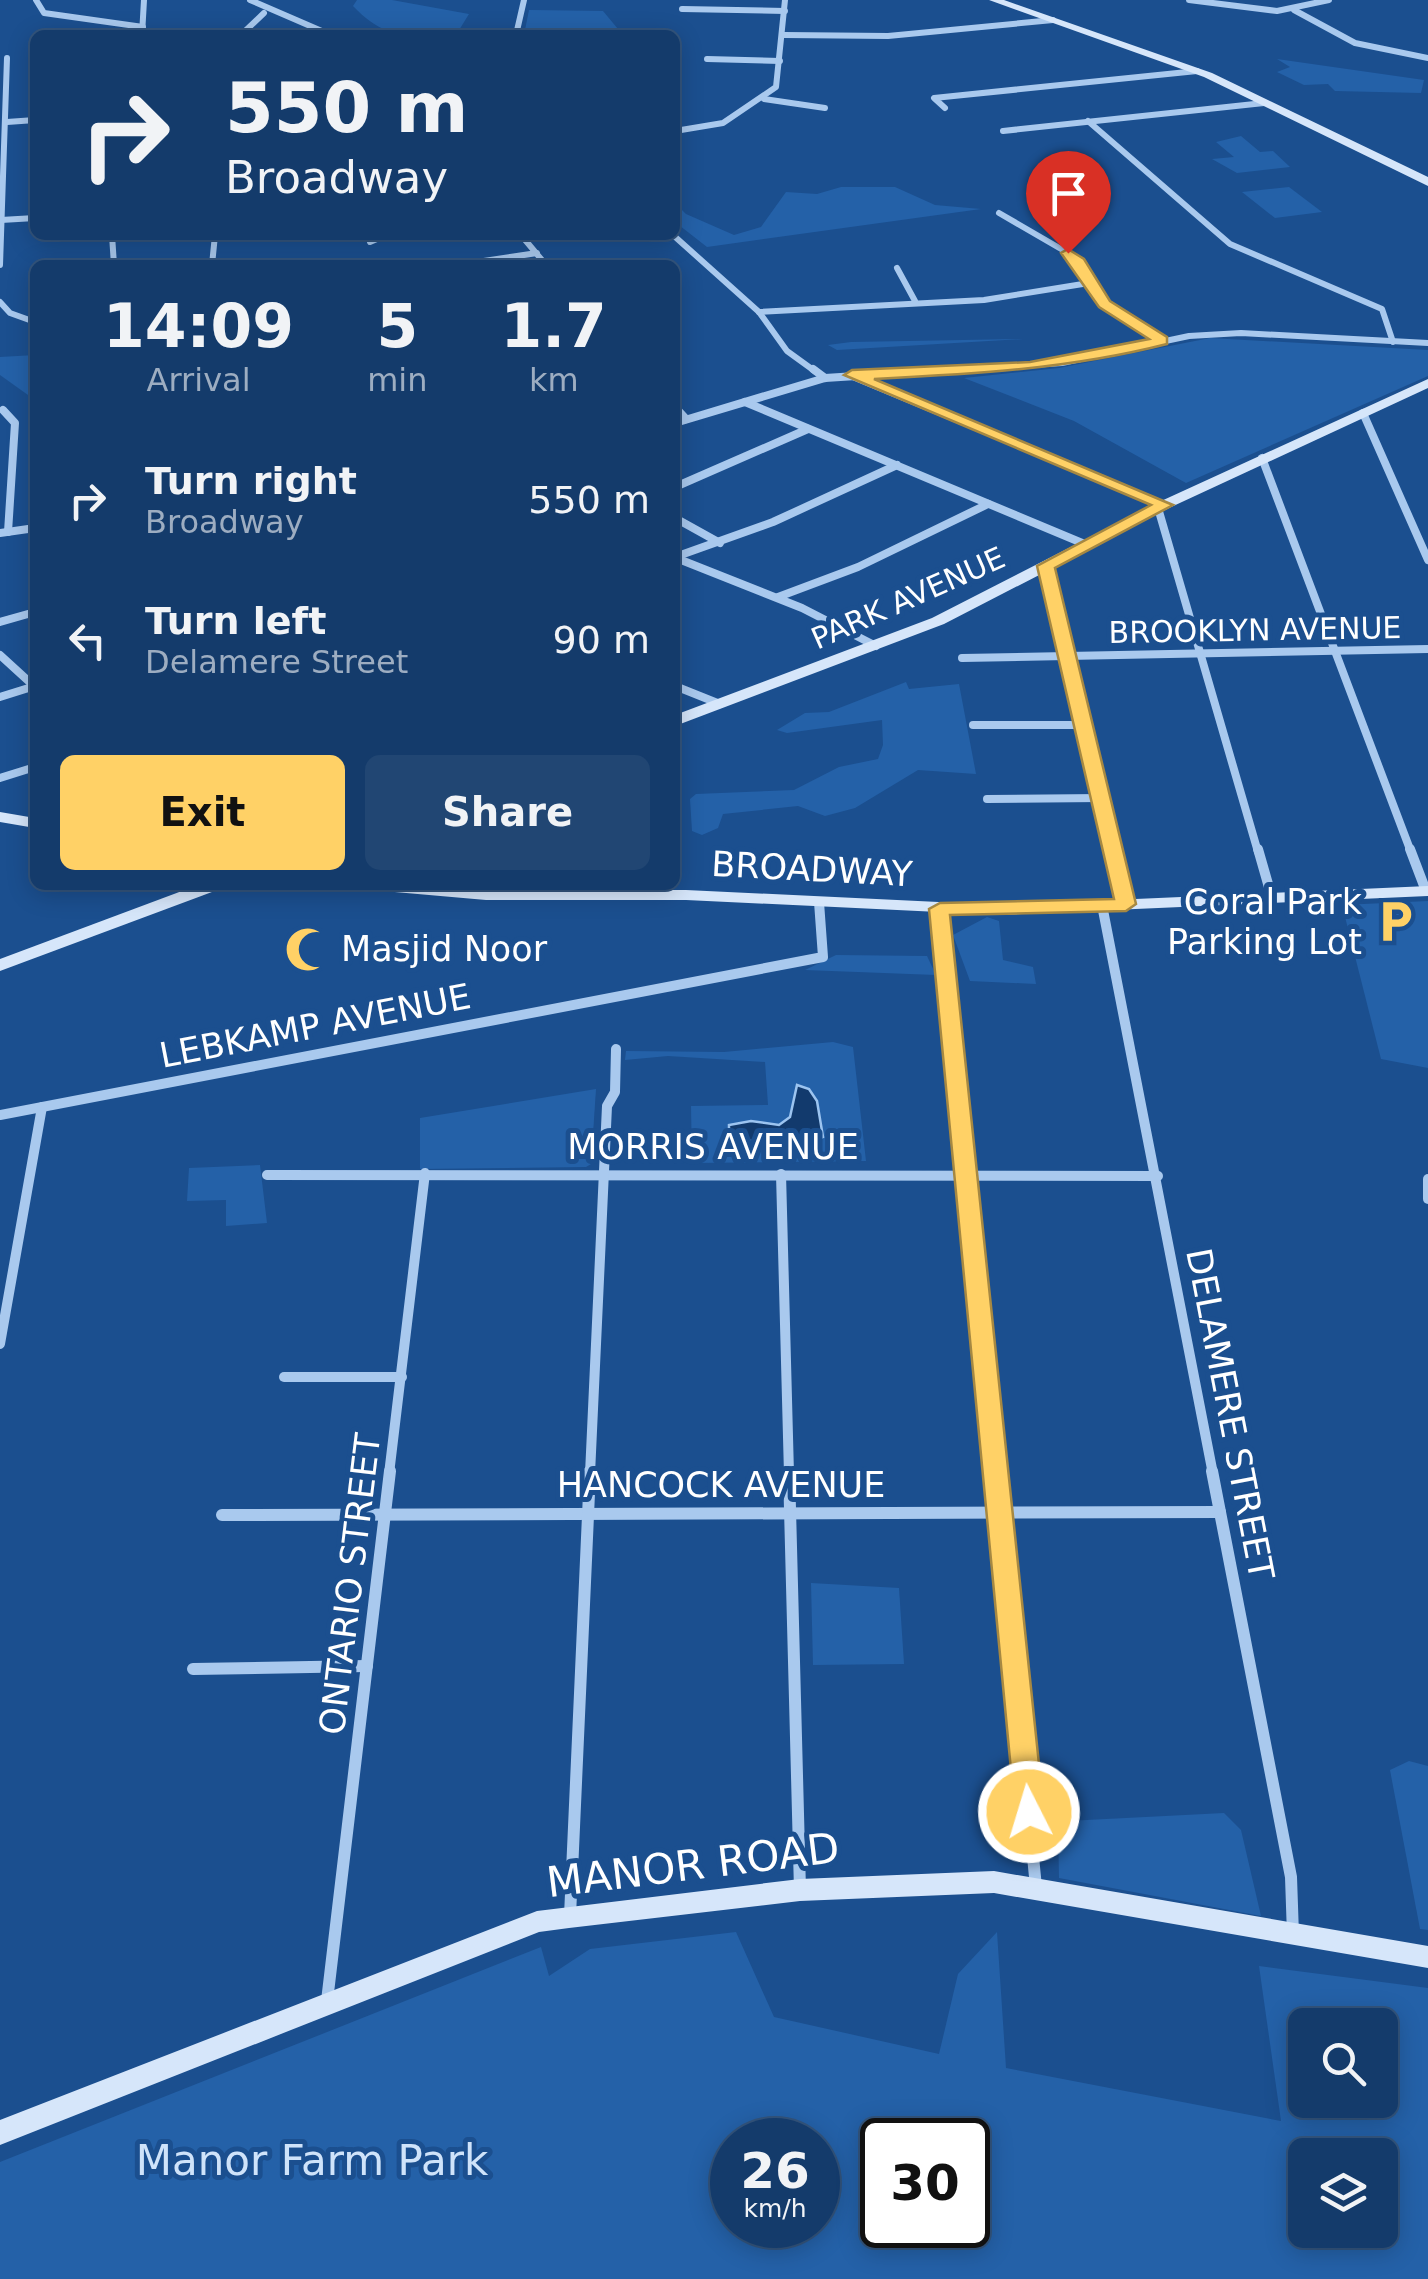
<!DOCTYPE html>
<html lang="en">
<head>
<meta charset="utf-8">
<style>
	body { margin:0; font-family:"DejaVu Sans",sans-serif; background:#214673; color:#f1f3f6; height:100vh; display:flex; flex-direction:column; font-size:38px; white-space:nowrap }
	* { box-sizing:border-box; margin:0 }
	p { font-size:32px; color:#9dadc1 }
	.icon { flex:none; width:55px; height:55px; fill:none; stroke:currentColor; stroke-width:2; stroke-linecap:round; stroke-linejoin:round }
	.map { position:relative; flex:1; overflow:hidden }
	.sheet { position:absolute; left:30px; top:260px; width:650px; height:630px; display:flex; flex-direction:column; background:#143b6b; border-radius:15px; box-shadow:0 5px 25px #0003,0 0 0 2px #33557e }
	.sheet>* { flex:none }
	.banner { position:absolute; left:30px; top:30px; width:650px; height:210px; border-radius:15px; box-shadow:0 5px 25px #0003,0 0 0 2px #33557e; background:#143b6b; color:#f1f3f6; overflow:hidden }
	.controls { position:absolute; left:1288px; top:2008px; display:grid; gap:20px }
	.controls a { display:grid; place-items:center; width:110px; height:110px; border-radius:15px; background:#143b6b; box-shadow:0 5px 25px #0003,0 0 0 2px #33557e; font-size:50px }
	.speed { position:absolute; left:710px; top:2118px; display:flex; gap:20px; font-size:50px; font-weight:700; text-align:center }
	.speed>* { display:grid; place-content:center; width:130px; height:130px; border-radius:50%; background:#143b6b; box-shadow:0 5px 25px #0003,0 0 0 2px #33557e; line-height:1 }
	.speed small { font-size:25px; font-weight:400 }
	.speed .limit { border:5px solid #111; border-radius:15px; background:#fff; color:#111 }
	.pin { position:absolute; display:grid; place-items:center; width:85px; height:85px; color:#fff; margin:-102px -42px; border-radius:50% 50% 50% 0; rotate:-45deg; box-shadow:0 0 10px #0007 }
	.pin .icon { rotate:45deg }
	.me { position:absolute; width:110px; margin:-55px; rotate:355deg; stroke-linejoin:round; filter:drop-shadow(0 0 8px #0008) }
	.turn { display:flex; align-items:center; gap:35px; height:210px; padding:0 30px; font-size:45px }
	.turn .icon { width:130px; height:130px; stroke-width:2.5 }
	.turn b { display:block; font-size:70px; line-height:85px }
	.eta { display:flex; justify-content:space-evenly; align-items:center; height:170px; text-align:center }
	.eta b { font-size:60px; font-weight:800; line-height:70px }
	.button { display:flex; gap:20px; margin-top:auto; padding:20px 30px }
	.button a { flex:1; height:115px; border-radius:15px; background:#ffd166; color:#111; font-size:40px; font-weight:800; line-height:115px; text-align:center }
	.button a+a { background:#214673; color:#f1f3f6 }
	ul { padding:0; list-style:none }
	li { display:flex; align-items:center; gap:30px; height:140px; padding:0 30px }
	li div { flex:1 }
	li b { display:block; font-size:38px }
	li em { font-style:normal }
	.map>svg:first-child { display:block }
	.green { fill:#2461a8; fill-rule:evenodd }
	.water { fill:#123a6d; stroke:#9cc4f0; stroke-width:2.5 }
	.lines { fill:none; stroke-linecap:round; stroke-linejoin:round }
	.street-far3 { stroke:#a9c9ee; stroke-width:6 }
	.street-far2 { stroke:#a9c9ee; stroke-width:8 }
	.street-far1 { stroke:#a9c9ee; stroke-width:10 }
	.street { stroke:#a9c9ee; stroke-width:12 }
	.secondary { fill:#d6e6fa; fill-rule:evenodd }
	.route { fill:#ffd166; stroke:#a68842; stroke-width:2.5 }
	.labels { text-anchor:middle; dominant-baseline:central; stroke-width:10; stroke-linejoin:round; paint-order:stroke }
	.far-street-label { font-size:30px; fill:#fff; stroke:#1b4f8f }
	.street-label { font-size:35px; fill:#fff; stroke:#1b4f8f }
	.poi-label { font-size:35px; fill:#fff; stroke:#1b4f8f; text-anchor:end }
	.near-street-label { font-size:42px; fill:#fff; stroke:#1b4f8f }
	.near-park-label { font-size:42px; fill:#cfe3fa; stroke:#1b4f8f }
</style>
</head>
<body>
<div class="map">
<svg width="1428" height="2279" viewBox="0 0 1428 2279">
	<rect width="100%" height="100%" fill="#1b4f8f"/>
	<!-- green -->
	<g class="green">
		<path d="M357,0h35l77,14 -13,21c-46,0 -69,7 -103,-29z"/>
		<polygon points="529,10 603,11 623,35 524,35"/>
		<polygon points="1277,59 1424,80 1421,93 1335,91 1328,84 1304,85 1277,72 1290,67"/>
		<polygon points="1241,136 1260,152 1273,151 1290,167 1237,173 1212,159 1234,157 1216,142"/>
		<polygon points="841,187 895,187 935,205 981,209 707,247 675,222 675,203 686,214 734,235 761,227 786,192 817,194"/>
		<polygon points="1289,187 1322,212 1275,218 1242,192"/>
		<polygon points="1210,338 1428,350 1428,376 1186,483 1074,421 964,378 1059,368"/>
		<polygon points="1023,339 837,350 828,345 851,342"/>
		<polygon points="35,355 35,400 0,375 0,357"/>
		<polygon points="906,682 909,689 959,684 976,774 918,770 855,808 825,816 798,806 723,814 718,828 702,835 692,831 690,799 696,794 794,790 839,767 878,759 883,745 882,720 787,733 777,730 805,713 829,712"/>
		<polygon points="1428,901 1428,1068 1381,1059 1342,905"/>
		<polygon points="987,917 999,921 1003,960 1033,967 1036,984 970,981 953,935"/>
		<polygon points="836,955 927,956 936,975 805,970"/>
		<polygon points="833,1042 853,1047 866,1161 692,1163 691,1106 768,1105 765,1062 668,1056 625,1060 626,1051 724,1052"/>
		<polygon points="596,1089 591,1164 586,1167 420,1169 420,1118"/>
		<polygon points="260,1165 267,1223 226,1226 226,1200 187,1201 189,1168"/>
		<polygon points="811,1583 899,1588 904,1664 813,1665"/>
		<polygon points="1409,1761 1428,1766 1428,1930 1420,1929 1390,1770"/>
		<polygon points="1224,1813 1241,1830 1261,1916 1059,1878 1058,1826 1067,1821"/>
		<path d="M736,1932l38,85 165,37 19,-80 39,-42 9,136 275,53 -22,-155 169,22v291h-1428v-117l541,-215 8,29 41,-27zM1305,2025h75v75h-75zM732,2140h86v85h-86zM882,2140h86v85h-86zM1305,2155h75v75h-75z"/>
	</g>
	<!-- water -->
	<polygon class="water" points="797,1085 809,1089 817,1101 823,1137 802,1146 729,1139 729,1125 751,1121 779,1125 790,1117"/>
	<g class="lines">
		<!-- street-far3 -->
		<g class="street-far3">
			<polyline points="36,0 44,13 143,27"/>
			<polyline points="250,0 331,35"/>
			<polyline points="1189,0 1277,11 1329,0"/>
			<polyline points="682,9 785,11"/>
			<polyline points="1294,10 1355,43 1428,58"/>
			<polyline points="142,35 144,0"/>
			<polyline points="241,35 264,13"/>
			<polyline points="516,35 524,0"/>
			<polyline points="784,35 888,36 1053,20"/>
			<polyline points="707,59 780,61"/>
			<polyline points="764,99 825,108"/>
			<polyline points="945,108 934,98 1197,71"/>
			<polyline points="1088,121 1230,244 1382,309 1393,342"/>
			<polyline points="7,122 35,120"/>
			<polyline points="675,131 723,123 776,87 785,0"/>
			<polyline points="1003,131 1264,103"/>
			<polyline points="999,213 1068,253 1079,262 1104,304 1160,340"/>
			<polyline points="1,220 35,218"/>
			<polyline points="112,235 114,265"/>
			<polyline points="521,235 546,265"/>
			<polyline points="673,235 759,312 787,351 816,372"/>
			<polyline points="370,242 386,235"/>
			<polyline points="0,265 7,58"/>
			<polyline points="212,265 215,235"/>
			<polyline points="457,265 537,253"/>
			<polyline points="897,268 915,301"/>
			<polyline points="0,302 10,313 35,322"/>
			<polyline points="759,312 984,300 1089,283"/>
			<polyline points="925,372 1062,363 1189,336 1241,333 1428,343"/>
		</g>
		<!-- street-far2 -->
		<g class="street-far2">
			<polyline points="813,369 825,378"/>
			<polyline points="853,376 1164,505"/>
			<polyline points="745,402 1087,545"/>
			<polyline points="675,407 686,419"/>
			<polyline points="3,410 15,423 8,532"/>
			<polyline points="1363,413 1428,560"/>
			<polyline points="675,423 825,378 965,369"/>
			<polyline points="1262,458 1411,852"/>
			<polyline points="675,487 808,429"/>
			<polyline points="1158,508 1258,852"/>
			<polyline points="675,518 720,543"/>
			<polyline points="0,533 35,528"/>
			<polyline points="675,557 773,522 897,465"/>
			<polyline points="676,558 802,608 876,646"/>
			<polyline points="1046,566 1114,852"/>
			<polyline points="778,597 858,567 988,504"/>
			<polyline points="0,622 35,612"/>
			<polyline points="0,655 35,687"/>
			<polyline points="962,658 1428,649"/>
			<polyline points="675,686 720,704"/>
			<polyline points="0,697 35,686"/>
			<polyline points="973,725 1085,725"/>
			<polyline points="0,778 35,767"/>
			<polyline points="987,799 1102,798"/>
		</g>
		<!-- street-far1 -->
		<g class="street-far1">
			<polyline points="1113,849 1126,904"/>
			<polyline points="1258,849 1272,898"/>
			<polyline points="1410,849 1426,891"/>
			<polyline points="1102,905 1213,1474"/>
			<polyline points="940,909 995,1474"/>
			<polyline points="0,1115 823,957 819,902"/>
			<polyline points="781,1174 789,1474"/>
			<polyline points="267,1175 1158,1176"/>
			<polyline points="1428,1179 1428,1199"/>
			<polyline points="0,1344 42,1107"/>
			<polyline points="284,1377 402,1377"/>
			<polyline points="389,1474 425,1173"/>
			<polyline points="590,1474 607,1106 615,1092 616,1049"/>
		</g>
		<!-- street -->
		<g class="street">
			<polyline points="789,1471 800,1890"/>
			<polyline points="995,1471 1036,1887"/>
			<polyline points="1212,1471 1291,1877 1293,1935"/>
			<polyline points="222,1515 1220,1512"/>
			<polyline points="193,1669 367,1666"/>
			<polyline points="570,1916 590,1471"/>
			<polyline points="327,2001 390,1471"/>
		</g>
		<!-- secondary -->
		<g class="secondary">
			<polygon points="989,0 1004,0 1212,73 1428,177 1428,186 1204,77"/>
			<polygon points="1428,379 1428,388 1169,508 944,624 675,726 675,715 932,618 1159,502"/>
			<polygon points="0,812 35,818 35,828 0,822"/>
			<polygon points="198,885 223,885 220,889 0,971 0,959"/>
			<polygon points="363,885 433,885 486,890 686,890 1001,905 1428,886 1428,896 1001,915 686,900 486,900 372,890"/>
			<polygon points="994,1871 1428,1946 1428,1968 994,1893 800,1901 569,1928 539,1932 0,2145 0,2120 537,1911 800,1879"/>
		</g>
	</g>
	<!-- route -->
	<path class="route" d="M1068,249l16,10 26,42 57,36v7c-98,25 -193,30 -293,35l299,126 -118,63 81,336 -10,7 -176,4 94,897 -4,8h-21l-4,-8 -86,-903 11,-6 174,-4 -77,-333 114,-61 -307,-130 8,-5 178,-8 119,-23 -50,-32 -38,-54z"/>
	<!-- icons -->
	<defs>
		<symbol id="parking-bare" viewBox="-9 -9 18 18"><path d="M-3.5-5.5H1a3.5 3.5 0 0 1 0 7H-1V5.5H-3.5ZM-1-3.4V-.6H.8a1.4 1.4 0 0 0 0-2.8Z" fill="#ffd166" stroke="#1b4f8f" stroke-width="2.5" paint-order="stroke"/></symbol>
		<symbol id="mosque-bare" viewBox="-9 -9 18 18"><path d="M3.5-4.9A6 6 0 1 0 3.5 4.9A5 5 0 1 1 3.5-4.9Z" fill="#ffd166" stroke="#1b4f8f" stroke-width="2.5" paint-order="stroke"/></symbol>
	</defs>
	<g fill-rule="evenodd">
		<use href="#parking-bare" x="1364" y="890" width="63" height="63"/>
		<use href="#mosque-bare" x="276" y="918" width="63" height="63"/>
	</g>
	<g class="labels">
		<!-- far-street labels -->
		<g class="far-street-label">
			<text transform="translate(908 598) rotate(-24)">PARK AVENUE</text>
			<text transform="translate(1255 630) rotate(-1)">BROOKLYN AVENUE</text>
		</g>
		<!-- street labels -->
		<g class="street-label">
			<text transform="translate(812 869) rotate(3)">BROADWAY</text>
			<text transform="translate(315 1026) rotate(-11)">LEBKAMP AVENUE</text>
			<text x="713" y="1147">MORRIS AVENUE</text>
			<text transform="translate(1230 1414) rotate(79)">DELAMERE STREET</text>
			<text x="721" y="1485">HANCOCK AVENUE</text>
			<text transform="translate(350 1584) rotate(-83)">ONTARIO STREET</text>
		</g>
		<!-- poi labels -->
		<g class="poi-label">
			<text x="1362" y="902">Coral Park<tspan x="1362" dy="40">Parking Lot</tspan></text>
			<text x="341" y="949" text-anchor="start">Masjid Noor</text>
		</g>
		<!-- near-street labels -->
		<g class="near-street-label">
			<text transform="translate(693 1865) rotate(-7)">MANOR ROAD</text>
		</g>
		<!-- near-park labels -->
		<g class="near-park-label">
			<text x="312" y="2160">Manor Farm Park</text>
		</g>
	</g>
</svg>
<div class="controls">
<a><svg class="icon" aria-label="search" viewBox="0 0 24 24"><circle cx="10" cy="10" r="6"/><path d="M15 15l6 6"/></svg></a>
<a><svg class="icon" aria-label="layers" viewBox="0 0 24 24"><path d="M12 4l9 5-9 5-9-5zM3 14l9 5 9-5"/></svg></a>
</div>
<div class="speed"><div>26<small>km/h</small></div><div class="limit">30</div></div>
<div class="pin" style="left:1068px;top:253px;background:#d93025"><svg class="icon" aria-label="arrive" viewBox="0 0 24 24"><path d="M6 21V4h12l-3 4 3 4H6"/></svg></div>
<svg class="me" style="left:1029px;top:1812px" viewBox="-20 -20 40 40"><circle r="17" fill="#ffd166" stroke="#fff" stroke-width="3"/><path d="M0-11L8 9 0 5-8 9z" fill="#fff"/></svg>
<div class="banner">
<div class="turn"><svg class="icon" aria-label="right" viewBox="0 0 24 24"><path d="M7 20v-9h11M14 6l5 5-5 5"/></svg><div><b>550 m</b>Broadway</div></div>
</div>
<section class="sheet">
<div class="eta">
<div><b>14:09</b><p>Arrival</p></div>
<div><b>5</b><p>min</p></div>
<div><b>1.7</b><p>km</p></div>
</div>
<ul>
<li><svg class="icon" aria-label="right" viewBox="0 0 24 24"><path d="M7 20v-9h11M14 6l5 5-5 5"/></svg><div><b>Turn right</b><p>Broadway</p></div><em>550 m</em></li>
<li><svg class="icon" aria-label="left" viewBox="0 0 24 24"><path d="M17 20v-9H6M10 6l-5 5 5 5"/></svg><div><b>Turn left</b><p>Delamere Street</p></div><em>90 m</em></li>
</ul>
<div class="button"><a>Exit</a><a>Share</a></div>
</section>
</div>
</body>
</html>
